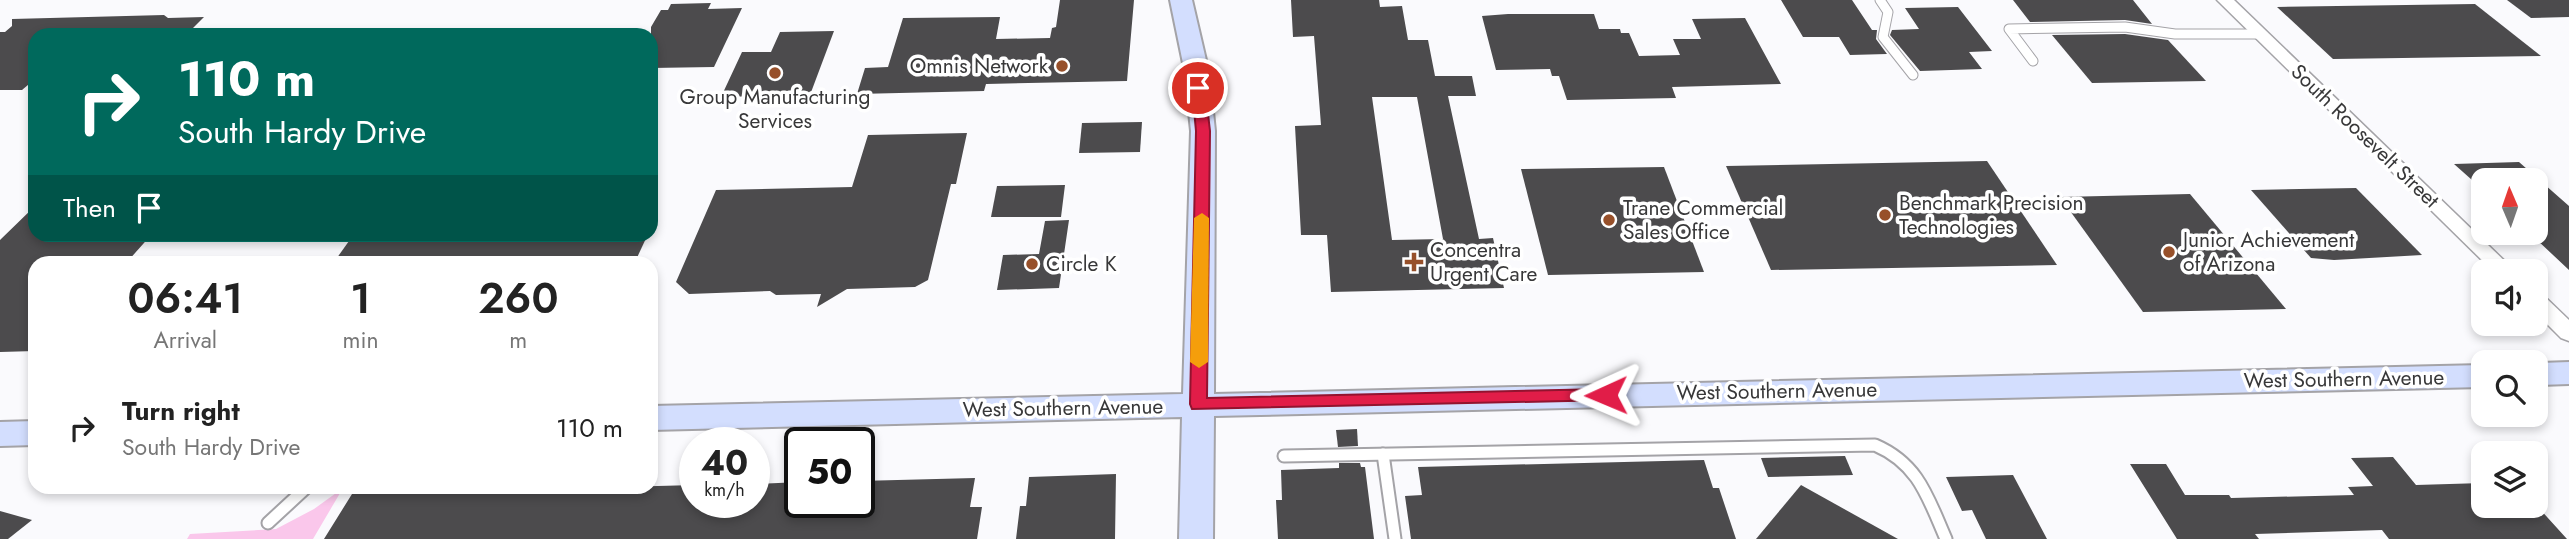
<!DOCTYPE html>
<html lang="en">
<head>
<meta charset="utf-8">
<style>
	body { margin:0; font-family:Jost,sans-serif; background:#f2f2f2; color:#222; height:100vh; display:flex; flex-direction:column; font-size:26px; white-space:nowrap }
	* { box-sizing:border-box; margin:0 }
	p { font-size:23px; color:#767676 }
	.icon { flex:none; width:38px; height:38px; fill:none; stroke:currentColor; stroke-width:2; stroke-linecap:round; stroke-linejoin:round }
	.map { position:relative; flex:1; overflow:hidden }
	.sheet { position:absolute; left:28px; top:256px; width:630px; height:238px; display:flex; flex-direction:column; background:#fff; border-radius:21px; box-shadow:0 4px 10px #0003 }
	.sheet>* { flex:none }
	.hud { position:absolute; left:28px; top:28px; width:630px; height:214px; border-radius:21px; box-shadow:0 4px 10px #0003; background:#00695c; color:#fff; overflow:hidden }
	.needle { width:46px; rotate:358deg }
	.controls { position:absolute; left:2471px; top:168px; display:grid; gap:14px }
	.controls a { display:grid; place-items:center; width:77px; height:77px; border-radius:14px; background:#fff; box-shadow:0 4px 10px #0003; font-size:35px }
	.speed { position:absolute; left:679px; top:427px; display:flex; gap:14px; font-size:35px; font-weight:700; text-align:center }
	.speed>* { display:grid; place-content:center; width:91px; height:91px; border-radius:50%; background:#fff; box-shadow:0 4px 10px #0003; line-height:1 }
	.speed small { font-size:18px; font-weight:400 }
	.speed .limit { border:4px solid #111; border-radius:10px; background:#fff; color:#111 }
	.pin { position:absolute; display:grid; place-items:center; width:60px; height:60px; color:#fff; margin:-30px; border:4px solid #fff; border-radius:50%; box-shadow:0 2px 7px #0007 }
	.me { position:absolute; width:77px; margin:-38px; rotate:269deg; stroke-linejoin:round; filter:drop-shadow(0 0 5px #0008) }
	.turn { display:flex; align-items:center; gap:24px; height:147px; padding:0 35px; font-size:32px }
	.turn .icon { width:91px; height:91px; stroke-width:2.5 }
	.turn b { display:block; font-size:49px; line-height:60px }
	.then { display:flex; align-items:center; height:66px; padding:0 35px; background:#0003; gap:14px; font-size:26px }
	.eta { display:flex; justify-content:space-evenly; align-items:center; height:119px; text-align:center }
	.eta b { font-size:42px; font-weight:600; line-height:49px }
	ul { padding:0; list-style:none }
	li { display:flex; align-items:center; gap:21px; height:105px; padding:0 35px }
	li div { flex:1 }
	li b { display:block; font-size:26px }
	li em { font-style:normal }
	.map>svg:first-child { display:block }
	.green { fill:#fac7eb }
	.building { fill:#4c4b4d; fill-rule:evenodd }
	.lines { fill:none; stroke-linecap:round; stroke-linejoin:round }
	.lane-far1-casing { stroke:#a4a3a7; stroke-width:11 }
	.lane-casing { stroke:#a4a3a7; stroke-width:15 }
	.street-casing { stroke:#a4a3a7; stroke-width:3 }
	.secondary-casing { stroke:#a4a3a7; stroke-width:4 }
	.lane-far1 { stroke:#fff; stroke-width:9 }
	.lane { stroke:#fff; stroke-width:11 }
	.street { fill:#fff; fill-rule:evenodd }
	.secondary { fill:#d3defe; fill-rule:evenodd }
	.route { fill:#e11d48; stroke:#92132f; stroke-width:2 }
	.slow { fill:#f59e0b }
	.poi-dot { fill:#97502a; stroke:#fff; stroke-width:2.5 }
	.labels { text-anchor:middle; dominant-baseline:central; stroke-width:7; stroke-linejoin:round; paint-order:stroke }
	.poi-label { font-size:21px; fill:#383839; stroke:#fff; text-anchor:start }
	.street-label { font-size:21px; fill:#383839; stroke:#fff }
</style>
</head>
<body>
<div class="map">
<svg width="2569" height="539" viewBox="0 0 2569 539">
	<rect width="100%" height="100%" fill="#fafafd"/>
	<!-- green -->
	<polygon class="green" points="343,488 313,539 187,539 190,534 276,529 314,509"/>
	<!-- building -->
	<g class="building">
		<polygon points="1060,0 1134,0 1127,81 986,84 984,91 857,94 865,68 888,67 903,18 1000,17 996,39 1050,38 1052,28 1056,27"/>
		<path d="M1291,0h88l1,7 22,-1 6,34h20l7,36h37l4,20h-28l31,143 14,-1 11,50 -173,4 -4,-57h-26l-6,-109 26,-1 -7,-89 -21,1zM1372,97h45l26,142 -51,1z"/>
		<polygon points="1781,0 1852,0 1872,30 1877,30 1876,39 1887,54 1850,55 1839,37 1803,37"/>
		<polygon points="2013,0 2133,0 2152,24 2125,20 2030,22"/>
		<polygon points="2507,0 2569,0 2569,17 2531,18"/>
		<polygon points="711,3 708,9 742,8 714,67 651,68 651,27 661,10 668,10 671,4"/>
		<polygon points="2475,4 2541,56 2333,59 2277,7"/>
		<polygon points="1958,7 1992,51 1969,52 1982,69 1920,71 1890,35 1892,30 1919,29 1905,8"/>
		<polygon points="1508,14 1594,14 1599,29 1620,29 1621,33 1629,33 1639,56 1680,55 1673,39 1701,39 1692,19 1745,18 1781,84 1672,87 1676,98 1567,100 1559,76 1552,76 1550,69 1496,70 1482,16"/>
		<polygon points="164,15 168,18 204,17 186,35 35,35 35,79 22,90 0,90 0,32 5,32 12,26 12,19"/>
		<polygon points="834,31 810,95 721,97 742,52 771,52 780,32"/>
		<polygon points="2125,34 2168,40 2206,81 2092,83 2052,35"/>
		<polygon points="1142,122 1140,152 1079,153 1082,123"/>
		<polygon points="967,133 956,184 951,184 928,280 915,287 847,289 817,307 821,294 776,295 770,291 689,294 676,282 716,190 852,187 868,135"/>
		<polygon points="1987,161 2057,265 1771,270 1726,166"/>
		<polygon points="2519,162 2569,206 2569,270 2536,239 2536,180 2472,180 2454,164"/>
		<polygon points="1664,167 1704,272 1548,275 1521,169"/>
		<polygon points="1065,185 1061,217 991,217 997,186"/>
		<polygon points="2356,188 2422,255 2334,260 2311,258 2251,190"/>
		<polygon points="2190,194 2286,309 2143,312 2060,197"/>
		<polygon points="35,206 35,234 152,234 127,262 35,262 35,351 0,352 0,240"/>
		<polygon points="1069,220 1059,288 997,290 1003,255 1039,254 1045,221"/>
		<polygon points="354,234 648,234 635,262 334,262"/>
		<polygon points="1357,429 1358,446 1338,447 1336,430"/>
		<polygon points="1845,456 1853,475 1768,477 1761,458"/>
		<polygon points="2393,457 2416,485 2483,483 2483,506 2537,506 2567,539 2389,539 2382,530 2255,534 2259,539 2177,539 2130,464 2166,464 2185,495 2229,495 2231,498 2354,495 2348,487 2373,486 2351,458"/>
		<polygon points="1704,460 1713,488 1719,488 1736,539 1411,539 1405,496 1422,495 1418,467"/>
		<polygon points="1339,463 1360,463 1361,467 1365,467 1374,539 1278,539 1276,500 1282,500 1281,470 1339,468"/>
		<polygon points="1116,474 1115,539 1016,539 1020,506 1026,506 1029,477"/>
		<polygon points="2013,475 2047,539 1986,539 1972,510 1962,511 1946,477"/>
		<polygon points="975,478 970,507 982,507 977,539 324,539 352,494 695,485 695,502 754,502 754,484 800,482 800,502 859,502 859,481"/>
		<polygon points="1801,485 1898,539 1756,539"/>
		<polygon points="0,511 32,520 8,539 0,539"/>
	</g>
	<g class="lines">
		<defs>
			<g id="lane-far1">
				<polyline points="1880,0 1888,12 1883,37 1913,75"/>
				<polyline points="2033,61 2009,29 2125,27 2175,34 2260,34"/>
			</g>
			<g id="lane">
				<polyline points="1383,454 1395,539"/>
				<path d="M1284,456l591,-11c44,19 53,53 71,94"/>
				<polyline points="268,523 308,486"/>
			</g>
			<g id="street">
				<polygon points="2217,0 2234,0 2515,271 2493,271"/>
				<polygon points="2536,294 2544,296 2569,320 2569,341 2561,338 2536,313"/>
			</g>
			<g id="secondary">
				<polygon points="1170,0 1192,0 1209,73 1215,131 1214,394 2483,365 2483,387 1214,416 1213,539 1179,539 1182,417 651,430 651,406 1183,394 1191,131 1185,73"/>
				<polygon points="2569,362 2569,384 2536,385 2536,363"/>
				<polygon points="35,421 35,445 0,446 0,422"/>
			</g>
		</defs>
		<!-- lane-far1 casing -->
		<use href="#lane-far1" class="lane-far1-casing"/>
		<!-- lane casing -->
		<use href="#lane" class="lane-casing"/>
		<!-- street casing -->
		<use href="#street" class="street-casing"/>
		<!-- secondary casing -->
		<use href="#secondary" class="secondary-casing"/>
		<!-- lane-far1 -->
		<use href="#lane-far1" class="lane-far1"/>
		<!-- lane -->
		<use href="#lane" class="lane"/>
		<!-- street -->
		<use href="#street" class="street"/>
		<!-- secondary -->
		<use href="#secondary" class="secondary"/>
	</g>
	<!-- route -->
	<polygon class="route" points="1198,84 1205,88 1210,131 1207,398 1606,389 1612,391 1615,395 1612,400 1192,409 1190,404 1196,131 1192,88"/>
	<!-- slow -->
	<polygon class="slow" points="1202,213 1209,218 1208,362 1199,368 1190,362 1194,218"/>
	<!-- markers -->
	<g class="poi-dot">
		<circle cx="1062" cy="66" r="7"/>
		<circle cx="775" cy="73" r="7"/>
		<circle cx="1885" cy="215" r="7"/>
		<circle cx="1609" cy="220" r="7"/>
		<circle cx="2169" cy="252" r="7"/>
		<path d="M1410.5 251.5h7v7h7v7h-7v7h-7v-7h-7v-7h7z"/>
		<circle cx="1032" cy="264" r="7"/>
	</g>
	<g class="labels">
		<!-- poi labels -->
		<g class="poi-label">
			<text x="1048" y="66" text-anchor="end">Omnis Network</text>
			<text x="775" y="97" text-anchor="middle">Group Manufacturing<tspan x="775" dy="24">Services</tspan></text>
			<text x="1899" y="203">Benchmark Precision<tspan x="1899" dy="24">Technologies</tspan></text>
			<text x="1623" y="208">Trane Commercial<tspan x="1623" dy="24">Sales Office</tspan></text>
			<text x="2183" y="240">Junior Achievement<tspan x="2183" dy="24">of Arizona</tspan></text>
			<text x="1430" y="250">Concentra<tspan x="1430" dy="24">Urgent Care</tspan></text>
			<text x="1046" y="264">Circle K</text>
		</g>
		<!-- street labels -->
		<g class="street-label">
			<text transform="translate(2365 136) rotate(44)">South Roosevelt Street</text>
			<text transform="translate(2344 379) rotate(-1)">West Southern Avenue</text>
			<text transform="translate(1777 391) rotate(-1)">West Southern Avenue</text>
			<text transform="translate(1063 408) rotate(-1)">West Southern Avenue</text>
		</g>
	</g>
</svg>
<div class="controls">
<a><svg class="needle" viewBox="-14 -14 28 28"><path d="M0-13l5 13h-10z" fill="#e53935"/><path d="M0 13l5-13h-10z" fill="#767676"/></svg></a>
<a><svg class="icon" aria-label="sound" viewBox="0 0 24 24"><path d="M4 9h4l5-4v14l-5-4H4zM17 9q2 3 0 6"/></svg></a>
<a><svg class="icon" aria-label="search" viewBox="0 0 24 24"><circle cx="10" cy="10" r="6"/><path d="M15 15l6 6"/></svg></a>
<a><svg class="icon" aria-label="layers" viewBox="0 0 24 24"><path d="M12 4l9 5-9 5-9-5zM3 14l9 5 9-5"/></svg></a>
</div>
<div class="speed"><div>40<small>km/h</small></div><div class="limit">50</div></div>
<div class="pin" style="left:1198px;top:88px;background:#d93025"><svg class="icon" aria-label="arrive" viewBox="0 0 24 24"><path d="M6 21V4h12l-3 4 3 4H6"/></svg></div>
<svg class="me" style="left:1606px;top:395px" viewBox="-20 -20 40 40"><path d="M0-17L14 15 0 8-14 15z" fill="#e11d48" stroke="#fff" stroke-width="4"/></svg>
<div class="hud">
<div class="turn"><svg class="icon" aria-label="right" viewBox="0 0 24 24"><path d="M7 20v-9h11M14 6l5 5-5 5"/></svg><div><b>110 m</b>South Hardy Drive</div></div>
<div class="then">Then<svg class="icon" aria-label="arrive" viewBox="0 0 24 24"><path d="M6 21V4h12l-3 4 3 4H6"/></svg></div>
</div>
<section class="sheet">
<div class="eta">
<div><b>06:41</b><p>Arrival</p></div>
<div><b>1</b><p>min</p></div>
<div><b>260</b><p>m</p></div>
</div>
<ul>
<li><svg class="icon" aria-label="right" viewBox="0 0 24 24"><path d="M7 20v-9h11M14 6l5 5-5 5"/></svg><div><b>Turn right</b><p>South Hardy Drive</p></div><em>110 m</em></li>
</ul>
</section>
</div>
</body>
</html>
